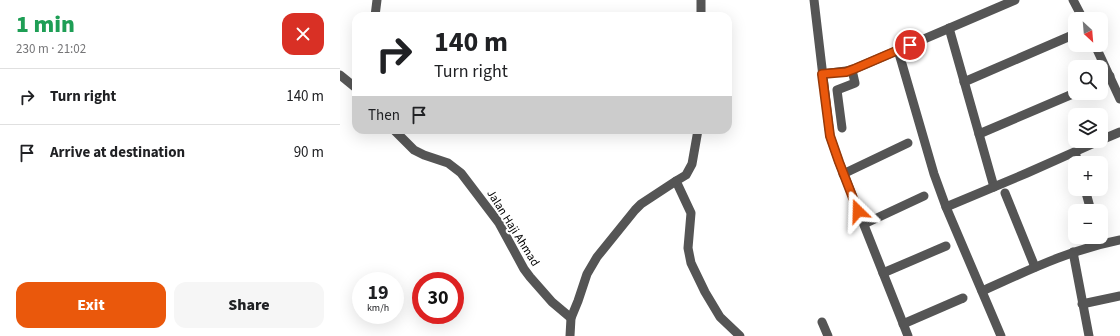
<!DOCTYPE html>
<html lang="en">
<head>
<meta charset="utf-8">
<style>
	body { margin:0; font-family:"Source Sans 3",sans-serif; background:#f6f6f6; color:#202124; height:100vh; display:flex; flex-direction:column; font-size:15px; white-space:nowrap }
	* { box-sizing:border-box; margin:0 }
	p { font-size:13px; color:#757577 }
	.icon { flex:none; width:22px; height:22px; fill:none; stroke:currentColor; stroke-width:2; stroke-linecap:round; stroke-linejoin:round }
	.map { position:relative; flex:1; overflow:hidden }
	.panel { display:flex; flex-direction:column; background:#fff; width:340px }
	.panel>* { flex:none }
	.top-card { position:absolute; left:12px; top:12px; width:380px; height:122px; border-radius:12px; box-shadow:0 4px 16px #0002; background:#fff; color:#202124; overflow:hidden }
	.needle { width:26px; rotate:154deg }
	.fabs { position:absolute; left:728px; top:12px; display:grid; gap:8px }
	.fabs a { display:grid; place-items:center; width:40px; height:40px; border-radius:8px; background:#fff; box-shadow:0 4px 16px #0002; font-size:20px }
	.speed { position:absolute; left:12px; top:272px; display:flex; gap:8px; font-size:20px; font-weight:700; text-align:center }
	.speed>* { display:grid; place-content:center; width:52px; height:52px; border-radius:50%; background:#fff; box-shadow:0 4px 16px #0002; line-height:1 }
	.speed small { font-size:10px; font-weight:400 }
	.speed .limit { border:6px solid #d22; background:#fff; color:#111 }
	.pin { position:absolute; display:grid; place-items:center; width:34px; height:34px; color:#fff; margin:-17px; border:2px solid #fff; border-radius:50%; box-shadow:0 1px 4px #0007 }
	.me { position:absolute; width:44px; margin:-22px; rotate:338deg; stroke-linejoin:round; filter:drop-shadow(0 0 3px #0008) }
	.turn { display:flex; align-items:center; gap:14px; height:84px; padding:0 16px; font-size:18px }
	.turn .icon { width:52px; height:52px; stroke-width:2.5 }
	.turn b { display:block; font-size:28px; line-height:34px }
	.then { display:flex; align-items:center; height:38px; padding:0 16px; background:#0003; gap:8px; font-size:15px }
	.round { display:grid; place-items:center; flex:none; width:42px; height:42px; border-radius:12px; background:#f6f6f6 }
	.head { display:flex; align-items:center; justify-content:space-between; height:68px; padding:0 16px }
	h1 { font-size:24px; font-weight:800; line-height:30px; color:#1e9e55 }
	.action { display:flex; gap:8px; margin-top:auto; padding:8px 16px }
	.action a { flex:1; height:46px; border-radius:12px; background:#ea580c; color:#fff; font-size:16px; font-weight:800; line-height:46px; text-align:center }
	.action a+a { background:#f6f6f6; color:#202124 }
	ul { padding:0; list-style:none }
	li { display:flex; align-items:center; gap:12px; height:56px; padding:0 16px; border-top:1px solid #e0e0e0 }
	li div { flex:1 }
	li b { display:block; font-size:15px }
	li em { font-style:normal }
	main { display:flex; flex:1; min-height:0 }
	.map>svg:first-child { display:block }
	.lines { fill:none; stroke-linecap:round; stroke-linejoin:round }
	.minor { stroke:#555; stroke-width:9 }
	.route-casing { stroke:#983908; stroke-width:10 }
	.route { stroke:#ea580c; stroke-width:7 }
	.labels { text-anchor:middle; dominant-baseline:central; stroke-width:4; stroke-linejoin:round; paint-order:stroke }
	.street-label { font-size:12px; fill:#000; stroke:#fff }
</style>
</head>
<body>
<main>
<section class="panel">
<div class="head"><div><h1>1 min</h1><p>230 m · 21:02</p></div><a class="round" style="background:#d93025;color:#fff"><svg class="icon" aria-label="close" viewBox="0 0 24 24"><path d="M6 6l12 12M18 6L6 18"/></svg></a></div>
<ul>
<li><svg class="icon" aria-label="right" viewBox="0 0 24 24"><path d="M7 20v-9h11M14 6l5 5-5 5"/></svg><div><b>Turn right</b></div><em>140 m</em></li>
<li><svg class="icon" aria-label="arrive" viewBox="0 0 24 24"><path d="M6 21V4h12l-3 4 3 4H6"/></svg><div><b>Arrive at destination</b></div><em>90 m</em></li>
</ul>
<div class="action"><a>Exit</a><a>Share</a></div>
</section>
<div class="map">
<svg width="780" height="336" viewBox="0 0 780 336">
	<rect width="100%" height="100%" fill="#fff"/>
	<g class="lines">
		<!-- minor -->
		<g class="minor">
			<polyline points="474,0 490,136 499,162 568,336"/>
			<polyline points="733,0 743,19"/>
			<polyline points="35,16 37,0"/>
			<polyline points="361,16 361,0"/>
			<polyline points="609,28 654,187"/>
			<polyline points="755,45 780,99"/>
			<polyline points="558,50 594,174 606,207 661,336"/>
			<polyline points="482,74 506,71 514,69 675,0"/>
			<polyline points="0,75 16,88"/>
			<polyline points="761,81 770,76"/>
			<polyline points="624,82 735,34"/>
			<polyline points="502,128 497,90 515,83 512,70"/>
			<polyline points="54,130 74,150 84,155 108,163 121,173 159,223 184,269 190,277 212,302 231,318"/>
			<polyline points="358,130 352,164 346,175 336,181 351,213 348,248 351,263 365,292 380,317 400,336"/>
			<polyline points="639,134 735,93"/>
			<polyline points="761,140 780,132"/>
			<polyline points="735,152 738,163"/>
			<polyline points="503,174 568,143"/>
			<polyline points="745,189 751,211"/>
			<polyline points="665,193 695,267"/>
			<polyline points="606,207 687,173 759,141"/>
			<polyline points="524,224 584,196"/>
			<polyline points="733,252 749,336"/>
			<polyline points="543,273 606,246"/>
			<path d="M642,291c47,-21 87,-41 138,-51"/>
			<polyline points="742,304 780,296"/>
			<polyline points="482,322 488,336"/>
			<polyline points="563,324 623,298"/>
			<polyline points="230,336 231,318 238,301 247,274 257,257 295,210 301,204 336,181"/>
		</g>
	</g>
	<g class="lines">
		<defs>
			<polyline id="route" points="518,211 499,162 490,136 482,74 506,72 514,69 570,45"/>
		</defs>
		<!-- route casing -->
		<use href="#route" class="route-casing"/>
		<!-- route -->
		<use href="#route" class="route"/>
	</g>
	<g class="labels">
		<!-- street labels -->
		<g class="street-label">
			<text transform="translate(173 228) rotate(58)">Jalan Haji Ahmad</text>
		</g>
	</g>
</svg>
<div class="fabs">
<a><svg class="needle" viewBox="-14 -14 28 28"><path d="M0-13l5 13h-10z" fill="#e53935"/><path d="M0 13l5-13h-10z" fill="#757577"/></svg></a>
<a><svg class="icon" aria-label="search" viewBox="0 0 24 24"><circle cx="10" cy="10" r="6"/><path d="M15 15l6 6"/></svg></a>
<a><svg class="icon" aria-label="layers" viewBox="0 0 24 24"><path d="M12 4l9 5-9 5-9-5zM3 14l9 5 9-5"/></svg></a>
<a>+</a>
<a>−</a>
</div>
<div class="speed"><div>19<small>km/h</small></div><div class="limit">30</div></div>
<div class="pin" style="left:570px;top:45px;background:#d93025"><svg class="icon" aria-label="arrive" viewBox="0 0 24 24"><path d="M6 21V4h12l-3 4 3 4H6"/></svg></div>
<svg class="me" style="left:518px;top:211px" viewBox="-20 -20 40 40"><path d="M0-17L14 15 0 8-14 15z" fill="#ea580c" stroke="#fff" stroke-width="4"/></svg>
<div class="top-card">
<div class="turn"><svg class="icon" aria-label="right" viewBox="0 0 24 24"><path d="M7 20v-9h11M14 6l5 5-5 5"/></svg><div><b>140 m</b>Turn right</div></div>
<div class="then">Then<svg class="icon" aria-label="arrive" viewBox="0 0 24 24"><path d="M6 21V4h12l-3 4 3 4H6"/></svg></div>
</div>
</div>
</main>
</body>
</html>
